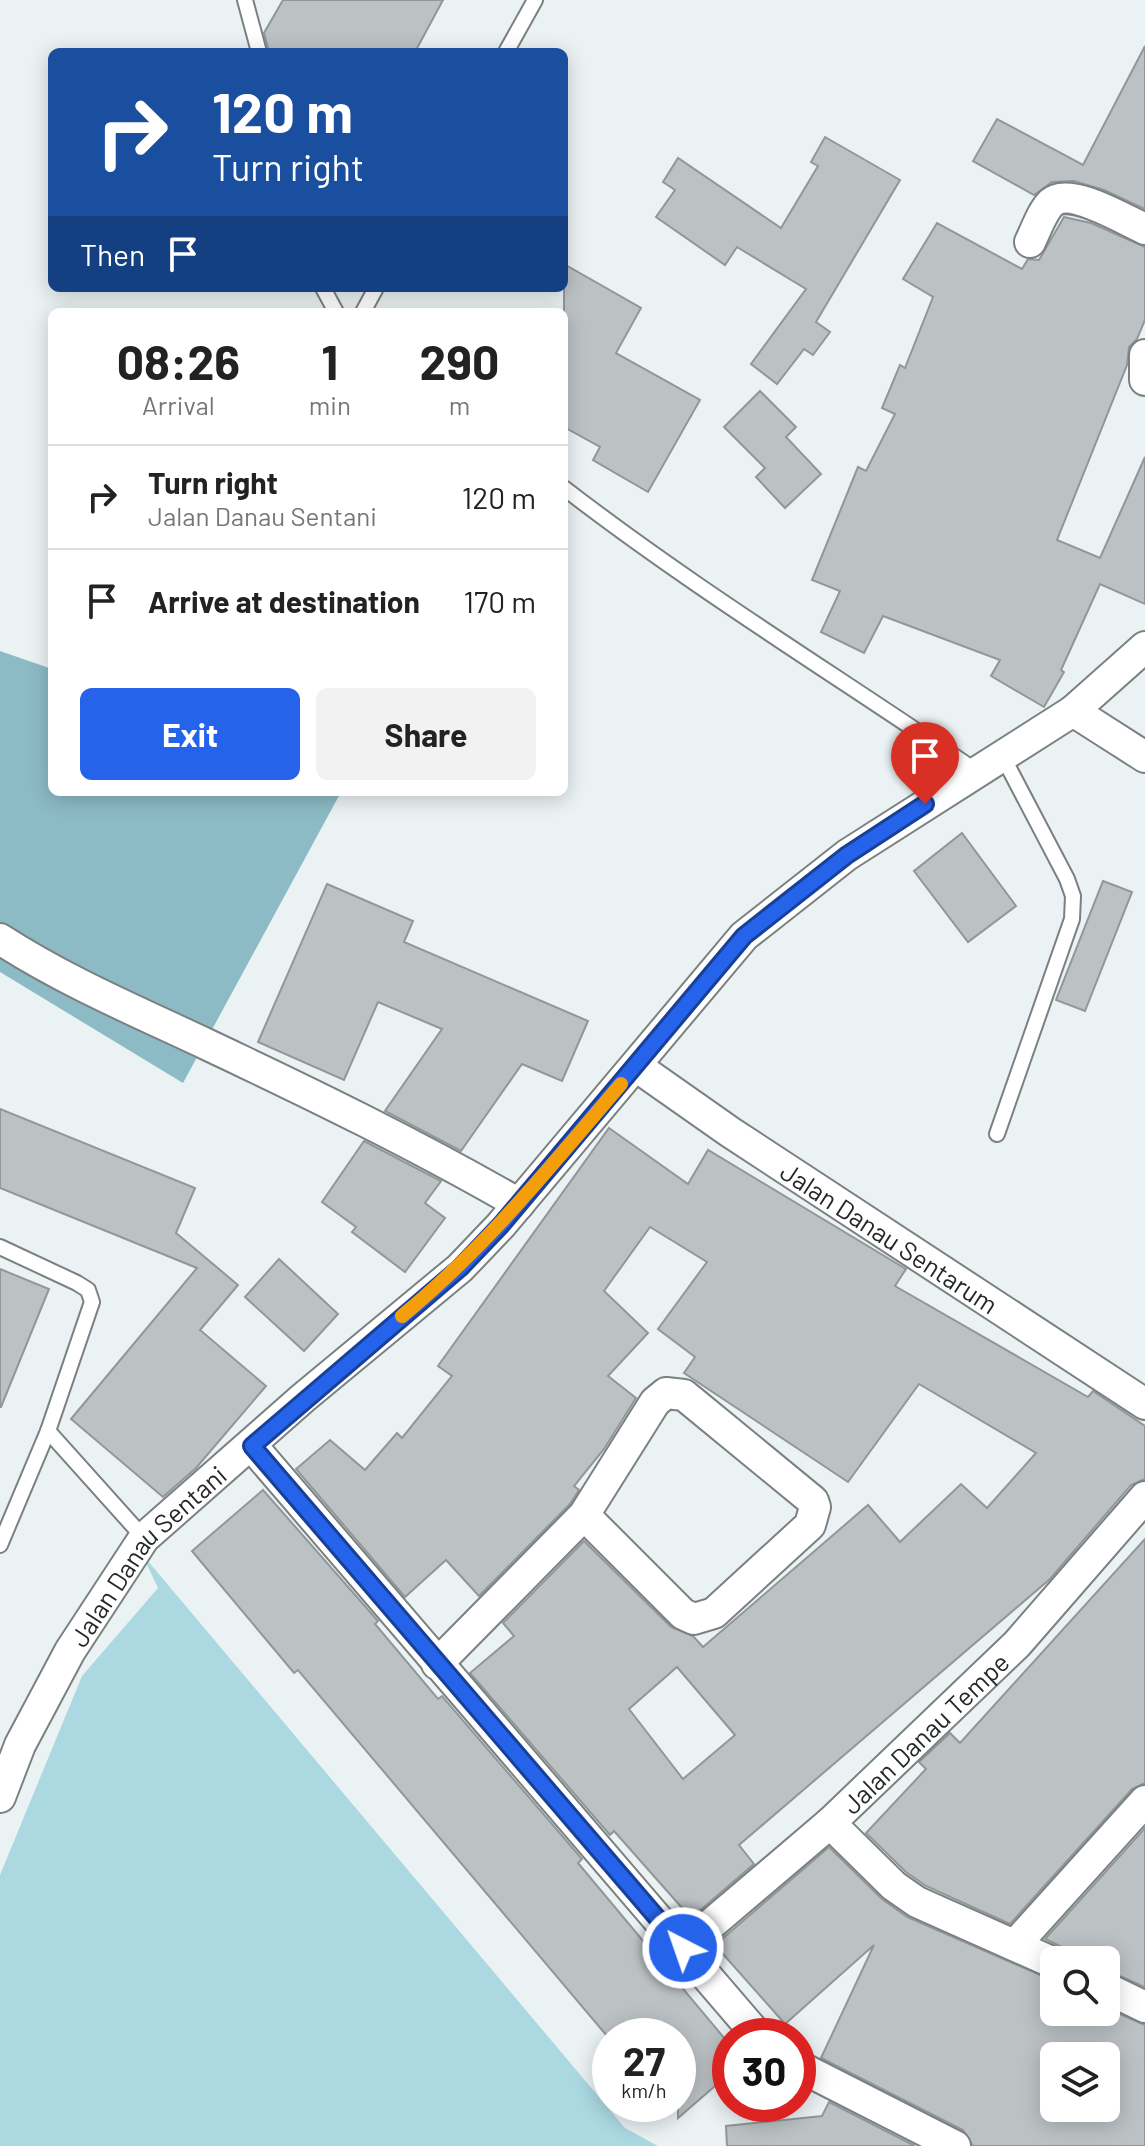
<!DOCTYPE html>
<html lang="en">
<head>
<meta charset="utf-8">
<style>
	body { margin:0; font-family:Barlow,sans-serif; background:#f2f2f2; color:#222; height:100vh; display:flex; flex-direction:column; font-size:30px; white-space:nowrap }
	* { box-sizing:border-box; margin:0 }
	p { font-size:26px; color:#767676 }
	.icon { flex:none; width:44px; height:44px; fill:none; stroke:currentColor; stroke-width:2; stroke-linecap:round; stroke-linejoin:round }
	.map { position:relative; flex:1; overflow:hidden }
	.side { position:absolute; left:48px; top:308px; width:520px; height:488px; display:flex; flex-direction:column; background:#fff; border-radius:12px; box-shadow:0 4px 20px #0003 }
	.side>* { flex:none }
	.hud { position:absolute; left:48px; top:48px; width:520px; height:244px; border-radius:12px; box-shadow:0 4px 20px #0003; background:#1a4fa0; color:#fff; overflow:hidden }
	.tools { position:absolute; left:1040px; top:1946px; display:grid; gap:16px }
	.tools a { display:grid; place-items:center; width:80px; height:80px; border-radius:12px; background:#fff; box-shadow:0 4px 20px #0003; font-size:40px }
	.speed { position:absolute; left:592px; top:2018px; display:flex; gap:16px; font-size:40px; font-weight:700; text-align:center }
	.speed>* { display:grid; place-content:center; width:104px; height:104px; border-radius:50%; background:#fff; box-shadow:0 4px 20px #0003; line-height:1 }
	.speed small { font-size:20px; font-weight:400 }
	.speed .limit { border:12px solid #d22; background:#fff; color:#111 }
	.pin { position:absolute; display:grid; place-items:center; width:68px; height:68px; color:#fff; margin:-82px -34px; border-radius:50% 50% 50% 0; rotate:-45deg; box-shadow:0 0 8px #0007 }
	.pin .icon { rotate:45deg }
	.me { position:absolute; width:88px; margin:-44px; rotate:319deg; stroke-linejoin:round; filter:drop-shadow(0 0 6px #0008) }
	.turn { display:flex; align-items:center; gap:28px; height:168px; padding:0 32px; font-size:36px }
	.turn .icon { width:104px; height:104px; stroke-width:2.5 }
	.turn b { display:block; font-size:56px; line-height:68px }
	.then { display:flex; align-items:center; height:76px; padding:0 32px; background:#0003; gap:16px; font-size:30px }
	.eta { display:flex; justify-content:space-evenly; align-items:center; height:136px; text-align:center }
	.eta b { font-size:48px; font-weight:700; line-height:56px }
	.primary-button { display:flex; gap:16px; margin-top:auto; padding:16px 32px }
	.primary-button a { flex:1; height:92px; border-radius:12px; background:#2563eb; color:#fff; font-size:32px; font-weight:700; line-height:92px; text-align:center }
	.primary-button a+a { background:#f2f2f2; color:#222 }
	ul { padding:0; list-style:none }
	li { display:flex; align-items:center; gap:24px; height:104px; padding:0 32px; border-top:2px solid #e0e0e0 }
	li div { flex:1 }
	li b { display:block; font-size:30px }
	li em { font-style:normal }
	.map>svg:first-child { display:block }
	.green { fill:#abd8e1 }
	.forest { fill:#8cbbc5 }
	.building { fill:#bcc2c4; stroke:#919798; stroke-width:2; fill-rule:evenodd }
	.lines { fill:none; stroke-linecap:round; stroke-linejoin:round }
	.service-casing { stroke:#7b8182; stroke-width:18 }
	.minor-casing { stroke:#7b8182; stroke-width:34 }
	.service { stroke:#fff; stroke-width:14 }
	.minor { stroke:#fff; stroke-width:30 }
	.route-casing { stroke:#184099; stroke-width:20 }
	.route { stroke:#2563eb; stroke-width:14 }
	.slow { stroke:#f59e0b; stroke-width:14 }
	.labels { text-anchor:middle; dominant-baseline:central; stroke-width:8; stroke-linejoin:round; paint-order:stroke }
	.street-label { font-size:26px; fill:#252828; stroke:#fcfeff }
</style>
</head>
<body>
<div class="map">
<svg width="1145" height="2146" viewBox="0 0 1145 2146">
	<rect width="100%" height="100%" fill="#ebf2f3"/>
	<!-- green -->
	<polygon class="green" points="142,1554 625,2128 658,2146 0,2146 0,1875 82,1676 158,1588"/>
	<!-- forest -->
	<polygon class="forest" points="0,651 52,669 52,792 341,792 183,1083 0,972"/>
	<!-- building -->
	<g class="building">
		<polygon points="283,0 443,0 415,52 269,52 264,33"/>
		<polygon points="1145,46 1145,209 1104,190 1074,181 1052,182 1034,195 973,161 997,119 1083,165"/>
		<polygon points="825,137 900,180 816,322 830,332 813,355 804,349 777,384 751,364 806,289 737,247 725,265 656,217 675,190 663,182 678,158 781,228 818,166 811,162"/>
		<polygon points="1064,217 1091,223 1145,247 1145,320 1137,339 1129,347 1127,365 1057,540 1100,558 1145,457 1145,604 1100,584 1061,670 1064,672 1044,707 991,676 1000,660 883,616 864,653 821,632 840,591 812,580 858,467 866,471 895,414 882,408 900,365 905,368 933,297 903,279 937,223 1022,269 1028,259 1039,260"/>
		<polygon points="564,264 641,308 616,353 700,400 648,492 593,460 600,447 564,427"/>
		<polygon points="760,391 796,427 786,437 821,474 785,508 756,477 765,468 724,427"/>
		<polygon points="962,833 1016,906 968,942 914,871"/>
		<polygon points="1103,881 1132,892 1085,1011 1056,1000"/>
		<polygon points="327,884 413,921 404,942 588,1021 562,1081 522,1064 461,1151 385,1111 442,1029 378,1002 344,1080 258,1042"/>
		<polygon points="0,1109 195,1188 176,1233 238,1285 200,1330 266,1386 196,1468 163,1497 71,1419 197,1268 0,1188"/>
		<path d="M609,1128l79,56 20,-34 198,119 -11,17 193,111 5,-6 52,35v53l-14,6 -81,94 -311,266 15,19 -63,54 -77,-87 -4,4 -140,-162 44,-37 -11,-13 81,-82 87,86 22,9 10,11 165,-142 32,37 61,-58 26,24 49,-55 -117,-69 -71,98 -164,-109 11,-16 -37,-28 49,-67 -57,-35 -46,64 44,42 -40,43 28,22 -32,51 -30,37 5,4 -9,14 -91,92 -33,-36 -41,37 -109,-128 34,-29 35,30 32,-37 5,5 50,-62 -14,-10zM677,1667l58,68 -52,44 -54,-70z"/>
		<polygon points="364,1141 441,1181 425,1203 445,1218 405,1272 352,1232 356,1227 322,1202"/>
		<polygon points="279,1259 338,1314 304,1351 245,1297"/>
		<polygon points="0,1269 49,1289 1,1407 0,1407"/>
		<polygon points="263,1490 378,1621 375,1624 438,1699 442,1696 582,1859 578,1863 730,2045 730,2073 678,2118 678,2036 607,2036 298,1670 294,1673 192,1551"/>
		<polygon points="1145,1539 1145,1783 1132,1789 1010,1924 926,1886 906,1872 866,1833 926,1769 919,1762 950,1733 960,1743"/>
		<polygon points="1145,1828 1145,1987 1106,1970 1106,1960 1072,1960 1062,1947 1045,1939"/>
		<path d="M829,1847l53,52 25,18 147,64v31h52v-4l39,17v121h-172l-10,-16 -142,-72 53,-113 -89,79 -70,-79zM1054,2056h52v52h-52z"/>
		<polygon points="829,2102 915,2146 727,2146 726,2126 822,2116"/>
	</g>
	<g class="lines">
		<defs>
			<g id="service">
				<polyline points="245,0 259,52"/>
				<polyline points="506,52 535,0"/>
				<polyline points="323,288 336,312"/>
				<polyline points="363,312 376,288"/>
				<path d="M564,488c132,102 275,189 412,283"/>
				<polyline points="997,1134 1072,919 1073,896 1067,879 1002,755"/>
				<polyline points="0,1247 77,1283 88,1290 92,1302 48,1431 0,1545"/>
				<polyline points="48,1431 144,1538"/>
			</g>
			<g id="minor">
				<path d="M1030,242c6,-12 12,-30 21,-39 18,-17 74,17 94,26"/>
				<polyline points="1145,355 1145,380"/>
				<polyline points="1073,711 1145,757"/>
				<path d="M0,939c65,42 136,72 206,105 106,50 211,101 313,160"/>
				<path id="s1" d="M636,1066l94,66 415,272"/>
				<polyline points="252,1446 758,2036"/>
				<polyline points="437,1664 584,1515 655,1402 666,1393 684,1395 813,1501 815,1507 810,1525 714,1613 694,1619 683,1614 584,1515"/>
				<path id="s2" d="M0,1797l20,-52 50,-94 74,-113 159,-140 157,-130 41,-43 243,-289 103,-81 226,-144 72,-64"/>
				<polyline points="830,1823 894,1886 917,1902 1054,1963"/>
				<polyline points="1015,1945 1145,1801"/>
				<path id="s3" d="M683,1948l147,-125 187,-179 128,-147"/>
				<polyline points="1106,1988 1145,2007"/>
				<polyline points="798,2066 955,2146"/>
			</g>
		</defs>
		<!-- service casing -->
		<use href="#service" class="service-casing"/>
		<!-- minor casing -->
		<use href="#minor" class="minor-casing"/>
		<!-- service -->
		<use href="#service" class="service"/>
		<!-- minor -->
		<use href="#minor" class="minor"/>
	</g>
	<g class="lines">
		<defs>
			<polyline id="route" points="683,1948 252,1446 460,1268 501,1225 744,936 847,855 925,804"/>
		</defs>
		<!-- route casing -->
		<use href="#route" class="route-casing"/>
		<!-- route -->
		<use href="#route" class="route"/>
		<!-- slow -->
		<path class="slow" d="M402,1316c84,-69 149,-150 219,-232"/>
	</g>
	<g class="labels">
		<!-- street labels -->
		<g class="street-label">
			<text stroke="none"><textPath href="#s1" startOffset="306">Jalan Danau Sentarum</textPath></text>
			<text stroke="none"><textPath href="#s2" startOffset="286">Jalan Danau Sentani</textPath></text>
			<text stroke="none"><textPath href="#s3" startOffset="324">Jalan Danau Tempe</textPath></text>
		</g>
	</g>
</svg>
<div class="tools">
<a><svg class="icon" aria-label="search" viewBox="0 0 24 24"><circle cx="10" cy="10" r="6"/><path d="M15 15l6 6"/></svg></a>
<a><svg class="icon" aria-label="layers" viewBox="0 0 24 24"><path d="M12 4l9 5-9 5-9-5zM3 14l9 5 9-5"/></svg></a>
</div>
<div class="speed"><div>27<small>km/h</small></div><div class="limit">30</div></div>
<div class="pin" style="left:925px;top:804px;background:#d93025"><svg class="icon" aria-label="arrive" viewBox="0 0 24 24"><path d="M6 21V4h12l-3 4 3 4H6"/></svg></div>
<svg class="me" style="left:683px;top:1948px" viewBox="-20 -20 40 40"><circle r="17" fill="#2563eb" stroke="#fff" stroke-width="3"/><path d="M0-11L8 9 0 5-8 9z" fill="#fff"/></svg>
<div class="hud">
<div class="turn"><svg class="icon" aria-label="right" viewBox="0 0 24 24"><path d="M7 20v-9h11M14 6l5 5-5 5"/></svg><div><b>120 m</b>Turn right</div></div>
<div class="then">Then<svg class="icon" aria-label="arrive" viewBox="0 0 24 24"><path d="M6 21V4h12l-3 4 3 4H6"/></svg></div>
</div>
<section class="side">
<div class="eta">
<div><b>08:26</b><p>Arrival</p></div>
<div><b>1</b><p>min</p></div>
<div><b>290</b><p>m</p></div>
</div>
<ul>
<li><svg class="icon" aria-label="right" viewBox="0 0 24 24"><path d="M7 20v-9h11M14 6l5 5-5 5"/></svg><div><b>Turn right</b><p>Jalan Danau Sentani</p></div><em>120 m</em></li>
<li><svg class="icon" aria-label="arrive" viewBox="0 0 24 24"><path d="M6 21V4h12l-3 4 3 4H6"/></svg><div><b>Arrive at destination</b></div><em>170 m</em></li>
</ul>
<div class="primary-button"><a>Exit</a><a>Share</a></div>
</section>
</div>
</body>
</html>
